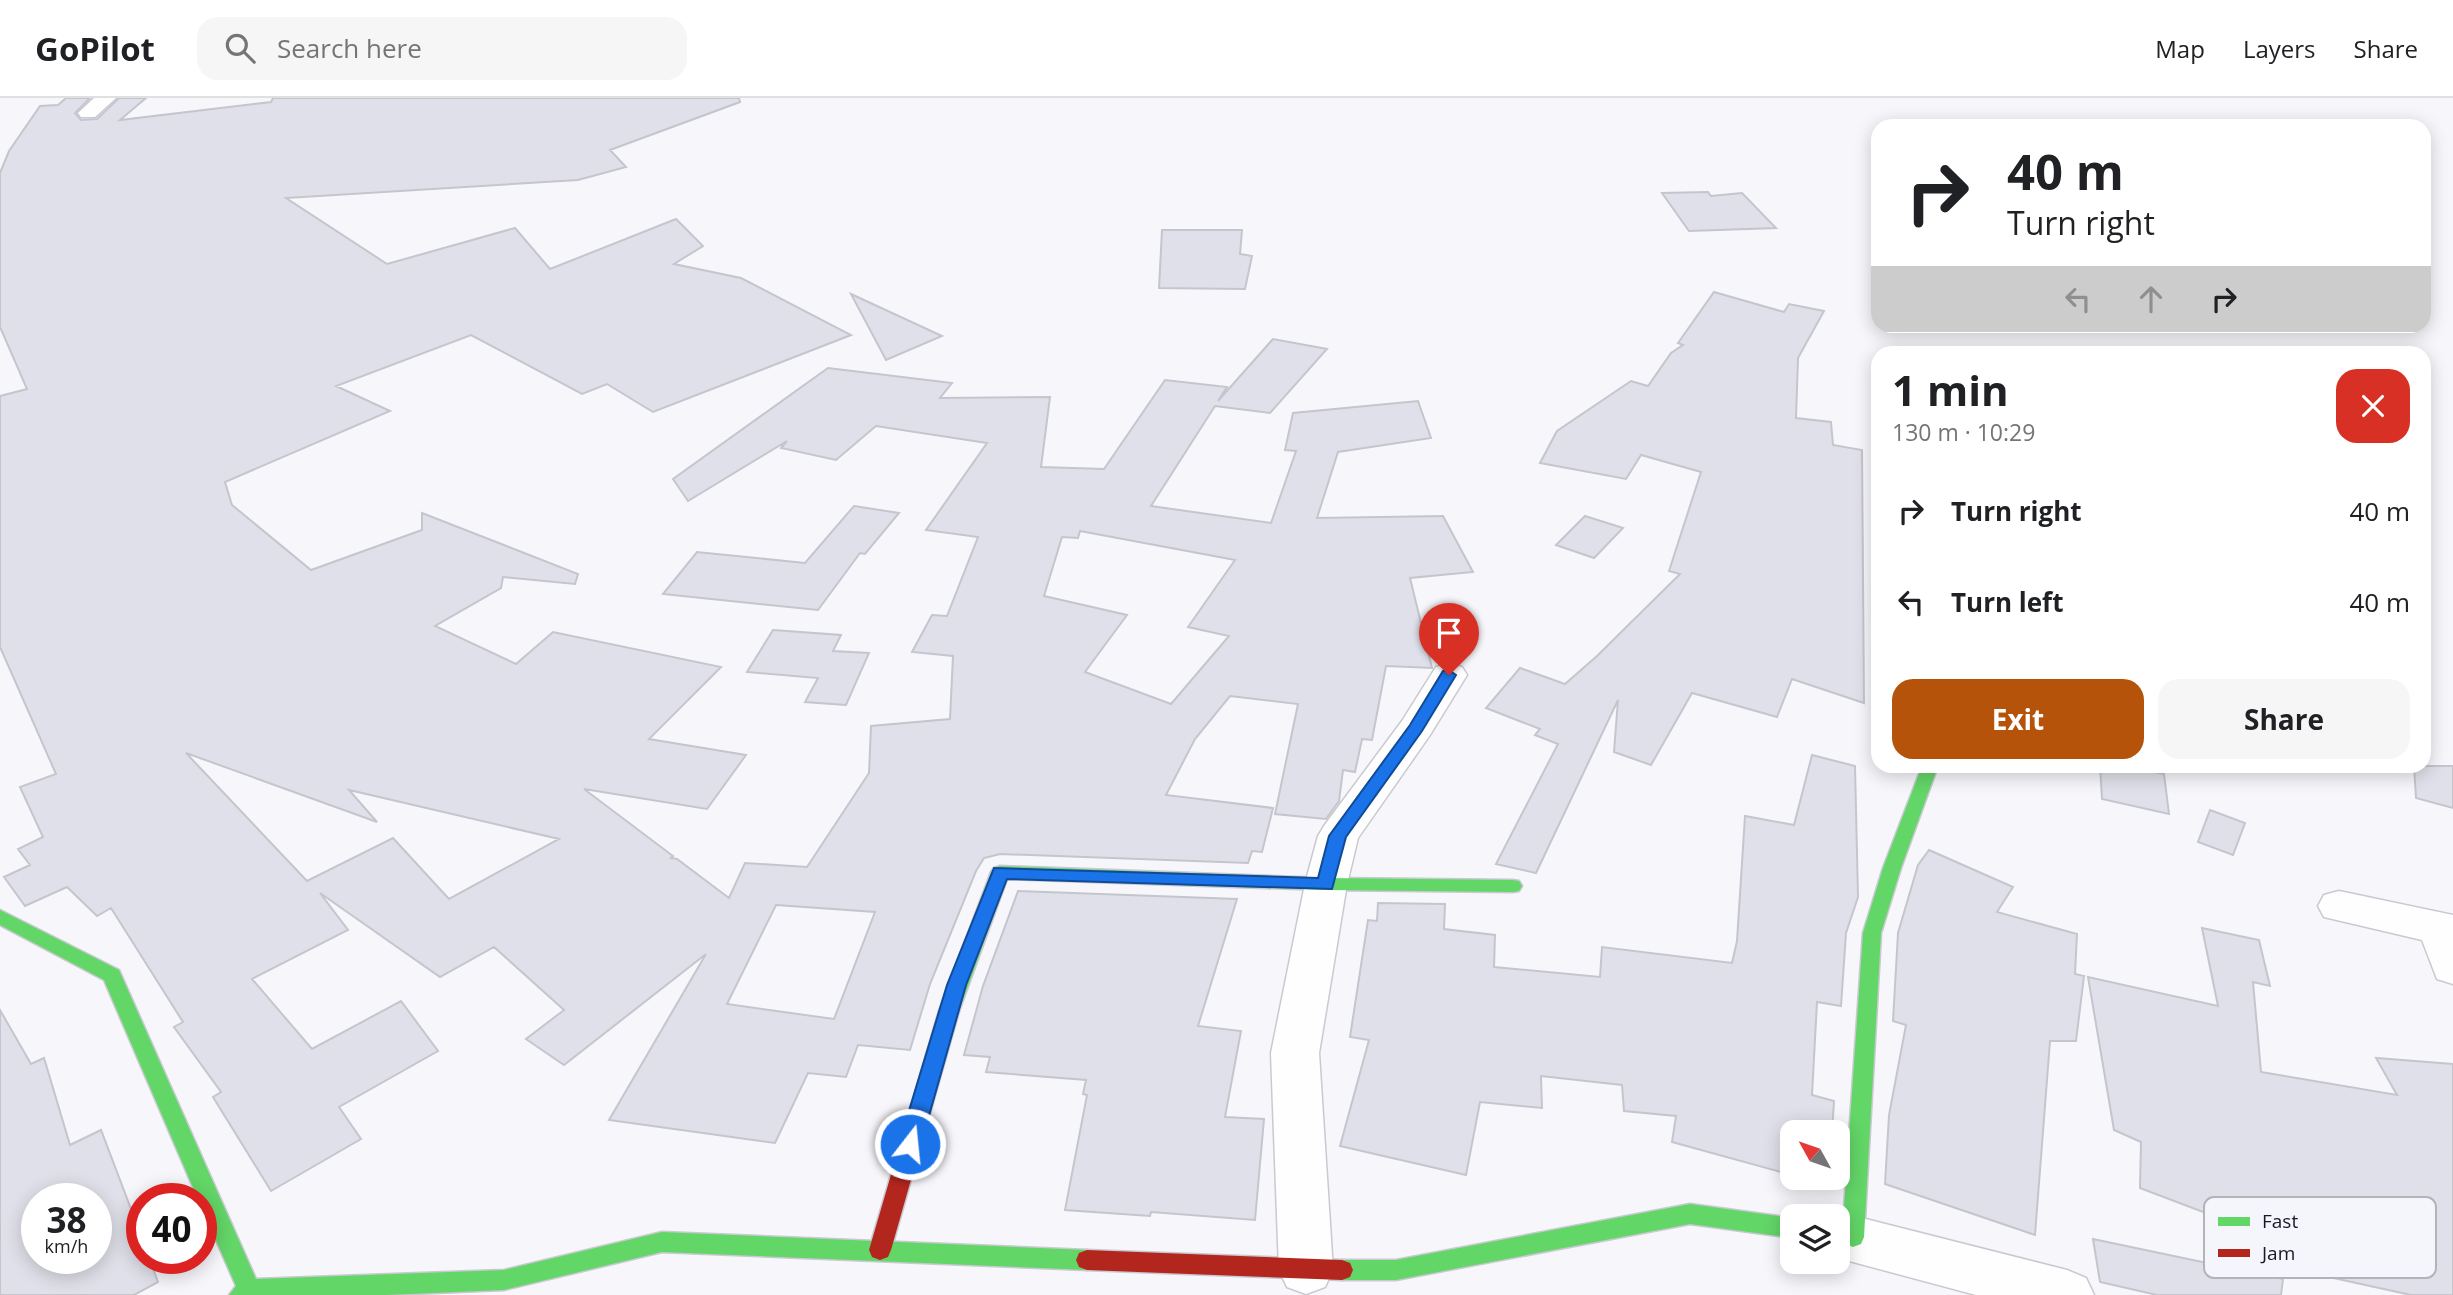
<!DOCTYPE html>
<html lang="en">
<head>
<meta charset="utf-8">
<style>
	body { margin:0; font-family:"Open Sans",sans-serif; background:#f6f6f6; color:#202124; height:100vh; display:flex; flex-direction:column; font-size:26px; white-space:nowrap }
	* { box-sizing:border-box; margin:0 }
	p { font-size:23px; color:#757577 }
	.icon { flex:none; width:38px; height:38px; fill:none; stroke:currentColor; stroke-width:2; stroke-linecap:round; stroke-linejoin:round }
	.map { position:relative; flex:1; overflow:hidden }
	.sheet { position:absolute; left:1871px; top:248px; width:560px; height:427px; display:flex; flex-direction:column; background:#fff; border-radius:21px; box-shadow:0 4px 18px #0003 }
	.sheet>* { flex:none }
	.guide { position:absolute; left:1871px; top:21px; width:560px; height:214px; border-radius:21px; box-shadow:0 4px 18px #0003; background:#fff; color:#202124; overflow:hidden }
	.needle { width:46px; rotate:310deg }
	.fabs { position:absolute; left:1780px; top:1022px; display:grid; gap:14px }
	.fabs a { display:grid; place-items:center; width:70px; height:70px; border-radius:14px; background:#fff; box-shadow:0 4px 18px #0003; font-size:35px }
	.speed { position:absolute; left:21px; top:1085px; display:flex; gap:14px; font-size:35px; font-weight:700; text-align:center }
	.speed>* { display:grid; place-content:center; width:91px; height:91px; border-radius:50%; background:#fff; box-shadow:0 4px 18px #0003; line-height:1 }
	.speed small { font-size:18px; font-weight:400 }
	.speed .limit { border:10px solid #d22; background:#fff; color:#111 }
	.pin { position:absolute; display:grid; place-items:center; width:60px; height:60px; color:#fff; margin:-72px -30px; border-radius:50% 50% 50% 0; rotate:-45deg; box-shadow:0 0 7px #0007 }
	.pin .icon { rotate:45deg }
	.me { position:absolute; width:77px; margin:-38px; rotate:16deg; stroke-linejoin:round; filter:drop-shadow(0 0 5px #0008) }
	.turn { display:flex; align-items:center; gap:24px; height:147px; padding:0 21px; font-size:32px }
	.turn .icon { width:91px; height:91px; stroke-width:2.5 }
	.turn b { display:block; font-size:49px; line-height:60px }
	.lanes { display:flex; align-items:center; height:66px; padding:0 21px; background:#0003; justify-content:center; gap:35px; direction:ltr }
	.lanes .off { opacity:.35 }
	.round { display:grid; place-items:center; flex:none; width:74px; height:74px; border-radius:21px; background:#f6f6f6 }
	.headline { display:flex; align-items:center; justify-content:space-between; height:119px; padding:0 21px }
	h1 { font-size:42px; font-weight:700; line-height:52px }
	.action { display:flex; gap:14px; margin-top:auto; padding:14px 21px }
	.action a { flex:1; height:80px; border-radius:21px; background:#b45309; color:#fff; font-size:28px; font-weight:700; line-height:80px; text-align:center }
	.action a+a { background:#f6f6f6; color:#202124 }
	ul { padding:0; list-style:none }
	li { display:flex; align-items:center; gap:21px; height:91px; padding:0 21px }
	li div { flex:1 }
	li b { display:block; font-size:26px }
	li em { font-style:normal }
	header { display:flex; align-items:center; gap:42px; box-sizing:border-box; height:98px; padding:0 35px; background:#fff; border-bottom:2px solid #e0e0e0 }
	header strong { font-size:33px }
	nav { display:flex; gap:38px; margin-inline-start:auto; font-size:24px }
	.search { width:490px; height:63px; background:#f6f6f6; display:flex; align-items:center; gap:18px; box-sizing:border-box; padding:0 24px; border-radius:21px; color:#757577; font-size:26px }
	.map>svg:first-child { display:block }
	.building { fill:#e0e0ea; stroke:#c5c5ce; stroke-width:2; fill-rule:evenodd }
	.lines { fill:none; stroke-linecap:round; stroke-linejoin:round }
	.street-casing { stroke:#c9c9d2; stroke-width:3 }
	.fast-casing { stroke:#c9c9d2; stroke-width:3 }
	.jam-casing { stroke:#c9c9d2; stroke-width:3 }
	.street { fill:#fefefe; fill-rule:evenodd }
	.fast { fill:#63d668; fill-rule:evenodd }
	.jam { fill:#b3261e; fill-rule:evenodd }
	.route { fill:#1a73e8; stroke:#114b97; stroke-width:2 }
	.key { fill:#f5f5fc; stroke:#b3b3bc; stroke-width:2 }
	.key-label { font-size:19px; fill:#191825 }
</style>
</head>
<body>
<header>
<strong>GoPilot</strong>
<div class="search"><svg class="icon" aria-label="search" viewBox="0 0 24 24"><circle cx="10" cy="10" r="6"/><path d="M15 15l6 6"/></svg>Search here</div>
<nav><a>Map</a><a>Layers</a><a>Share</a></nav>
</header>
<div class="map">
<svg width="2453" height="1197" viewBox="0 0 2453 1197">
	<rect width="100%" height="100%" fill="#f6f6fb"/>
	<!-- building -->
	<g class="building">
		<path d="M66,0h24l-15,15 6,7 16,-1 22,-21h27l-26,22 151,-18 2,-4h466l1,4 -130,48 16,17 -48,13 -292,18 101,66 128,-36 35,41 126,-50 27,27 -29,18 67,14 110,57 -198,77 -46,-28 -25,10 -111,-59 -135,51 54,25 -165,71 7,23 79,65 111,-40v-17l156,61 -3,10 -72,-7 -2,11 -66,38 81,38 37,-32 168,35 -72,72 97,16 -39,54 -123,-20 89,67 -2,2 6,1 52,39 16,-35 62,4 62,-94 2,-47 79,-7 3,-63 -41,-4 20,-37 15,1 31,-79 -52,-7 61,-87 -111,-17 -40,34 -55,-12 6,-7 -99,60 -15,-22 155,-111 124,15 -12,15 110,-1 -9,70 63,2 61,-89 62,7 -9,14 55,-62 54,10 -57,64 -55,-7 -64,100 120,17 25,-72 -11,-1 8,-37 125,-12 13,37 -93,14 -21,66 126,-2 30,56 -63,6 22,90 -46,-2 -14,74 -10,-1 -7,33 -12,-2 -4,31 -13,18 -51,-5 23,-110 -68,-8 -35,43 -29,56 107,13 -11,44 -10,-1 -4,12 -248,-9 -16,4 -8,13 -46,113 -20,66 -52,-5 -12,32 -38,-4 -33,70 -166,-23 97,-166 -142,111 -38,-26 38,-29 -70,-63 -54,30 -120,-84 28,37 -96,49 60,70 89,-48 37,50 -99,56 22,32 -90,52 -58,-94 8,-5 -47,-65 9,-5 -72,-114 -14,8 -30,-29 -42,19 -21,-29 26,-12 -12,-16 25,-12 -23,-50 36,-13 -56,-127v-251l27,-7 -27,-62v-154l9,-22 31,-45 18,-1zM1080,433l155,29 -47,67 41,9 -58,68 -86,-32 42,-57 -83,-19 18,-59 16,1zM186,655l191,69 -28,-32 210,49 -110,60 -56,-61 -86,43zM776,807l99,7 -41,107 -107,-15z"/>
		<polygon points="1708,94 1711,98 1742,95 1776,130 1689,133 1662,95"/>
		<polygon points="1162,132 1242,132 1240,156 1252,158 1245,191 1159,190"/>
		<polygon points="1714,194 1784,214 1789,206 1824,213 1798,260 1796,320 1831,324 1833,347 1862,352 1864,605 1792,581 1777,619 1692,595 1651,667 1614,654 1618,602 1536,775 1496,766 1558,646 1535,637 1540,631 1486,610 1520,570 1565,586 1597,558 1680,476 1669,473 1701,374 1641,357 1626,381 1540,365 1557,333 1631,283 1648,288 1671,255 1683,247 1678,245"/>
		<polygon points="851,196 942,238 886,262"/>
		<polygon points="854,408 899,415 865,456 860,455 818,512 663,496 697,454 805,465"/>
		<polygon points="1585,418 1623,430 1594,460 1556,447"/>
		<polygon points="773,532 841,537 833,553 869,555 846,607 805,604 818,580 747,574"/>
		<polygon points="1812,657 1855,668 1858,799 1846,835 1841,908 1817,904 1812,997 1834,1003 1832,1034 1792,1034 1792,1077 1672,1044 1676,1018 1624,1013 1622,987 1541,978 1542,1010 1480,1004 1466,1077 1340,1048 1369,942 1350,939 1368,822 1377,823 1378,805 1445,806 1444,831 1495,837 1494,869 1600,879 1602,849 1732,865 1737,843 1745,718 1794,727"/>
		<polygon points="2100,668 2128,668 2164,676 2169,716 2102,701"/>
		<polygon points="2414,668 2453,668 2453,710 2416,700"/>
		<polygon points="2210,712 2245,725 2233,757 2198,744"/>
		<polygon points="1929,752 2013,789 1997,814 2077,836 2075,876 2084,878 2076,943 2050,943 2035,1137 1885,1086 1889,1017 1906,927 1893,923 1898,835 1918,767"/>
		<polygon points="1018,793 1237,801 1198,928 1241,933 1225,1019 1264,1021 1255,1122 1151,1114 1150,1118 1065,1112 1087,997 1083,996 1086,982 986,974 990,959 964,957 983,888"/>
		<polygon points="2202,830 2259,842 2270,888 2253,884 2261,974 2397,997 2376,960 2453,966 2453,1197 2411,1197 2306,1174 2311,1155 2140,1090 2141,1044 2114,1032 2088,879 2218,908"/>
		<path d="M0,912l31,54 13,-6 26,87 31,-15 41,108v20h7l9,24 -24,13h-134zM37,1101h59v59h-59z"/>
		<polygon points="2093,1141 2283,1181 2281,1197 2157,1197 2100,1184"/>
	</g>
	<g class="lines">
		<defs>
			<g id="street">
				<polygon points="94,0 116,0 95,19 81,19 78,15"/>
				<polygon points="1449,566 1462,569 1467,577 1430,637 1358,740 1347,786 1319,955 1333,1172 1325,1189 1306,1196 1287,1189 1279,1172 1271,955 1305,786 1318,738 1324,728 1402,623 1436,569"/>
				<polygon points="2339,793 2453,817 2453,886 2437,881 2422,842 2324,819 2318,808 2324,797"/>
				<polygon points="1838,1114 2067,1172 2086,1180 2094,1197 1976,1197 1838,1160 1838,1118 1826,1118"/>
			</g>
			<g id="fast">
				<polygon points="1922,668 1938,668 1901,770 1881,835 1864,1139 1861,1146 1853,1149 1845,1146 1842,1139 1863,835 1883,770"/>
				<polygon points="1000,768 1326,780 1513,782 1519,783 1522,788 1519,793 1513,794 1326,792 1007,781 959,913 956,918 949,921 942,918 939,913 991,774 994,770"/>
				<polygon points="0,812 119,872 256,1181 504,1172 662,1134 1087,1152 1095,1155 1098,1162 1095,1169 1087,1172 662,1154 504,1192 387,1197 229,1197 236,1188 201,1108 201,1101 198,1101 104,882 0,827"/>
				<polygon points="1690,1106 1792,1120 1792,1140 1690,1126 1396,1182 1342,1182 1334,1179 1331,1172 1334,1165 1342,1162 1396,1162"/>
			</g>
			<g id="jam">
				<polygon points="949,905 956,908 959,913 891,1152 888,1159 880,1162 872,1159 869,1152 939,913 942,908"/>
				<polygon points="1087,1152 1342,1162 1350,1165 1353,1172 1350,1179 1342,1182 1087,1172 1079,1169 1076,1162 1079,1155"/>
			</g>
		</defs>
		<!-- street casing -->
		<use href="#street" class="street-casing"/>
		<!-- fast casing -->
		<use href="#fast" class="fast-casing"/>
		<!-- jam casing -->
		<use href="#jam" class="jam-casing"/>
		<!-- street -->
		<use href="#street" class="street"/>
		<!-- fast -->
		<use href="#fast" class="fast"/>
		<!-- jam -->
		<use href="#jam" class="jam"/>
	</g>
	<!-- route -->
	<polygon class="route" points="1449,572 1456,577 1422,633 1346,739 1332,791 1007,781 966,887 921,1046 918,1053 910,1055 903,1053 899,1046 947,887 994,770 1318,780 1329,738 1410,627 1443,573"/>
	<!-- legend -->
	<rect x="2204" y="1099" width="232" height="81" rx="10" class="key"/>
	<rect x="2218" y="1119" width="32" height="9" fill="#63d668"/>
	<rect x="2218" y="1151" width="32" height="8" fill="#b3261e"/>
	<g class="key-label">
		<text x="2262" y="1130">Fast</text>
		<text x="2262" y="1162">Jam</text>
	</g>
</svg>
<div class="fabs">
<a><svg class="needle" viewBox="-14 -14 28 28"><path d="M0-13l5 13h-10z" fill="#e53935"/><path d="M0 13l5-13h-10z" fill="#757577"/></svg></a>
<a><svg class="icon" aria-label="layers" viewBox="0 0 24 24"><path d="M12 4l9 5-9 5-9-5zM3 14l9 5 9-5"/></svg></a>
</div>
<div class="speed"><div>38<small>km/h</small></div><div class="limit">40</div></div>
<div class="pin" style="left:1449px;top:577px;background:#d93025"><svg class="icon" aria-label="arrive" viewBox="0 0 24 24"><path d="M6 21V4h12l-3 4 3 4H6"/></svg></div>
<svg class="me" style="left:910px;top:1046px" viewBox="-20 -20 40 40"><circle r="17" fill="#1a73e8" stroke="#fff" stroke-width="3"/><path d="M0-11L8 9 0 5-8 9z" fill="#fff"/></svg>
<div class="guide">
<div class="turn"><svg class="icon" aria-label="right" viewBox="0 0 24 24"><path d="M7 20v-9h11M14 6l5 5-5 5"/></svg><div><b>40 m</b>Turn right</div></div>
<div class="lanes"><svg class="icon off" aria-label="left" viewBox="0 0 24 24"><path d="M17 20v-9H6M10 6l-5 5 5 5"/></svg><svg class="icon off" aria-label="ahead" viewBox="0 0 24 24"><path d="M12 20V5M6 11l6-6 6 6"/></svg><svg class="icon" aria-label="right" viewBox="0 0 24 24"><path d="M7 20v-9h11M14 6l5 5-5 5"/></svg></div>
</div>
<section class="sheet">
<div class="headline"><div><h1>1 min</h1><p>130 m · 10:29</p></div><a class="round" style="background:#d93025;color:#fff"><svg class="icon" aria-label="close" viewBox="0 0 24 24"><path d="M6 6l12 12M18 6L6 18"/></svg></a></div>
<ul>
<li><svg class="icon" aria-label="right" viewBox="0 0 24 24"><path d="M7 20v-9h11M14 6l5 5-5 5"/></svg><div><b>Turn right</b></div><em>40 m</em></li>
<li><svg class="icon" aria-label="left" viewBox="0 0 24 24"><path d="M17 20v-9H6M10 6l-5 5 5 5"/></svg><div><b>Turn left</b></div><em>40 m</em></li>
</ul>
<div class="action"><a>Exit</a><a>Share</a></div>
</section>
</div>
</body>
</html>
